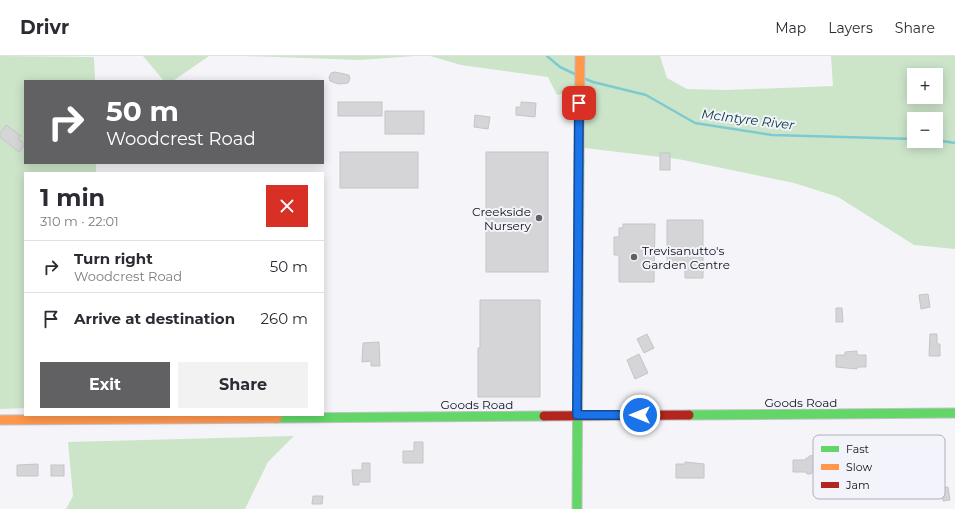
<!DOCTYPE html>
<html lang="en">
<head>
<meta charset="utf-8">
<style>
	body { margin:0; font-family:Montserrat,sans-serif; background:#f2f2f3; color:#2b2b33; height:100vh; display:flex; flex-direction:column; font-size:15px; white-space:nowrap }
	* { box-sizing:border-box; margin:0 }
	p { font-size:13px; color:#7c7c81 }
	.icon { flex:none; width:22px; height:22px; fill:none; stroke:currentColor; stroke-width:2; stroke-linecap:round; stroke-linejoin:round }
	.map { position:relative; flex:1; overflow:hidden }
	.side { position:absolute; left:24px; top:116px; width:300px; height:244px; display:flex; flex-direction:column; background:#fff; border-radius:0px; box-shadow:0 2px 10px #0003 }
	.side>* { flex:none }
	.banner { position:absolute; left:24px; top:24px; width:300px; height:84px; border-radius:0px; box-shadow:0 2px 10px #0003; background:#616164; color:#fff; overflow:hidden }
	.buttons { position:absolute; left:907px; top:12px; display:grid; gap:8px }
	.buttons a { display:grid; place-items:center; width:36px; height:36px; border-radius:0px; background:#fff; box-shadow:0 2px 10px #0003; font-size:20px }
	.pin { position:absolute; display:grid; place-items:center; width:34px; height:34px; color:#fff; margin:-17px; border-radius:8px; box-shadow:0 2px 6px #0006 }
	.me { position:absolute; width:44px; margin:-22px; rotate:270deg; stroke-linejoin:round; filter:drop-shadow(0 0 3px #0008) }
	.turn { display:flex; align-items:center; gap:14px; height:84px; padding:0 16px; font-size:18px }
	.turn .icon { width:52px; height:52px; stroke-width:2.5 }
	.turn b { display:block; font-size:28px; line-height:34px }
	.round { display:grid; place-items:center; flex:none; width:42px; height:42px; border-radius:0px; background:#f2f2f3 }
	.overview { display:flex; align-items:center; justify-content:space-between; height:68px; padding:0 16px }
	h1 { font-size:24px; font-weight:700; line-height:30px }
	.cta { display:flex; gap:8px; margin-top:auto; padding:8px 16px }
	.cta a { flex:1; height:46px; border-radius:0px; background:#616164; color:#fff; font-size:16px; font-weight:700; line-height:46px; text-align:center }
	.cta a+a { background:#f2f2f3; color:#2b2b33 }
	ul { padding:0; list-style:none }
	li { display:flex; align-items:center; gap:12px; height:52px; padding:0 16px; border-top:1px solid #e1e1e2 }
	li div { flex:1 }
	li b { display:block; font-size:15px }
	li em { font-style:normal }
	header { display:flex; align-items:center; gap:24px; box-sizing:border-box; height:56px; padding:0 20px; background:#fff; border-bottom:1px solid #e1e1e2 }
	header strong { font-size:19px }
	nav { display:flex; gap:22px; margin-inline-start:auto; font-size:14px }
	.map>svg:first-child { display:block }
	.green { fill:#cce5c9; fill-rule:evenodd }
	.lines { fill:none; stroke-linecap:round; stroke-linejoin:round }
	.stream { stroke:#7dcad0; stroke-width:2.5 }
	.building { fill:#d5d5d8; stroke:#c5c4c7 }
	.fast-casing { stroke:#c1c2c5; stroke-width:11 }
	.slow-casing { stroke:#c1c2c5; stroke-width:11 }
	.jam-casing { stroke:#c1c2c5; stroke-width:11 }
	.fast { stroke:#63d668; stroke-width:9 }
	.slow { stroke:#ff974d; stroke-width:9 }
	.jam { stroke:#b3261e; stroke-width:9 }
	.route-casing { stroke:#114b97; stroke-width:10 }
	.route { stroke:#1a73e8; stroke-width:7 }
	.poi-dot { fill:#616164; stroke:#f3f4fb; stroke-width:1.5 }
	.labels { text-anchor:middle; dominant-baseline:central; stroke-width:4; stroke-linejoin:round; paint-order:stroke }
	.poi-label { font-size:12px; fill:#111114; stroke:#f3f4fb; text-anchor:end }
	.street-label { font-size:12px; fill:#111114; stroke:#f3f4fb }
	.water-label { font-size:13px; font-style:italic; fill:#003538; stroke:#f3f4fb }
	.key { fill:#f3f4fb; stroke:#afb0b6; stroke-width:1 }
	.key-label { font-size:11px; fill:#111114 }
</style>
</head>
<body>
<header>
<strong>Drivr</strong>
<nav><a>Map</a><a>Layers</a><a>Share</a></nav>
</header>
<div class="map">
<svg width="955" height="453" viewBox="0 0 955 453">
	<rect width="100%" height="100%" fill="#f5f5f9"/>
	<!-- green -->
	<g class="green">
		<polygon points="0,0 94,1 95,25 25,25 25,107 96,107 96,117 25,117 25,352 0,353"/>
		<polygon points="143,0 209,0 173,25 164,25"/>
		<polygon points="245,0 415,0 360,4"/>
		<path d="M430,0h230l7,22 20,11 39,1 107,-4 -2,-30h124v193l-41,-4 -76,-48 -44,-14 -116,-24 -94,-11 2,-61 -29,8 -9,-18 -87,-12zM914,19h22v22h-22zM914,63h22v22h-22z"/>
		<polygon points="294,380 268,406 245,453 66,453 73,440 68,386"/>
	</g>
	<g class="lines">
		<!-- stream -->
		<g class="stream">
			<polyline points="547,0 560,11 577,19"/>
			<polyline points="583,22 593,26 646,39 695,67 772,79 914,83"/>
			<polyline points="936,84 955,87"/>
		</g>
	</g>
	<!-- building -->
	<g class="building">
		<polygon points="335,16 349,19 350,23 348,27 338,28 330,25 329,21 331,17"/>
		<rect x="338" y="46" width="44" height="14"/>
		<polygon points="521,46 536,47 535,61 516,59 516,51 521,51"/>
		<rect x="385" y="55" width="39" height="23"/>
		<polygon points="475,59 490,61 488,73 474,71"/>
		<polygon points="6,69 21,80 18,83 25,88 19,96 0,81 0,77"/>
		<rect x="340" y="96" width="78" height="36"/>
		<rect x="486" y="96" width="62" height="120"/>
		<rect x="660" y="97" width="10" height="17"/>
		<polygon points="667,164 703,164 703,222 685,222 685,206 667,206"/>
		<polygon points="623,168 655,168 654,226 619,226 619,199 614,199 614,181 619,181 619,172 623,172"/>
		<polygon points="928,238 930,251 921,253 919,239"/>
		<polygon points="480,244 540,244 540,341 478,341 478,292 480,292"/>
		<polygon points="836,252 842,252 843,266 836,266"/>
		<polygon points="647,278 654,292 644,297 637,283"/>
		<polygon points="930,278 937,278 937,288 940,288 940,300 929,300"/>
		<polygon points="379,286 380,310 371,310 371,305 362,306 363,287"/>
		<polygon points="857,295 857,299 866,299 866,311 857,311 857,313 836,311 836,299 845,299 845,296"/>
		<polygon points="639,298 648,317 635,323 627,304"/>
		<polygon points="414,386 423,386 423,407 403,407 403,395 414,395"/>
		<polygon points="820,399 820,402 822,402 823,416 812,416 811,418 807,418 806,416 793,416 793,404 806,404 806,402 809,402 809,400"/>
		<polygon points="685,406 704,408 704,422 676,422 676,408 685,408"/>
		<polygon points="362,407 370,407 370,426 359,426 359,429 353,429 352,414 362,414"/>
		<polygon points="38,408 38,420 17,420 17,409"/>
		<rect x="51" y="409" width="13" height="11"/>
		<polygon points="948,431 950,444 943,445 941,432"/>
		<polygon points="313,440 323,440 322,448 312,448"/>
	</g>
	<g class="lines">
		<defs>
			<g id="fast">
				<polyline points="689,359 955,357"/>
				<polyline points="277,362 544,360"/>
				<polyline points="577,453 579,106"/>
			</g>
			<g id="slow">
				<polyline points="579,106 580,0"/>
				<polyline points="0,364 277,362"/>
			</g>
			<polyline id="jam" points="544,360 689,359"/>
		</defs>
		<!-- fast casing -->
		<use href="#fast" class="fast-casing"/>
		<!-- slow casing -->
		<use href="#slow" class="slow-casing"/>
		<!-- jam casing -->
		<use href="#jam" class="jam-casing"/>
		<!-- fast -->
		<use href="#fast" class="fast"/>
		<!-- slow -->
		<use href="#slow" class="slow"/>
		<!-- jam -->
		<use href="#jam" class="jam"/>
	</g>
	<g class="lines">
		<defs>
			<polyline id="route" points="579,47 577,359 640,359"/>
		</defs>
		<!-- route casing -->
		<use href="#route" class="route-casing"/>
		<!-- route -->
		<use href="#route" class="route"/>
	</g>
	<!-- markers -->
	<g class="poi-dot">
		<circle cx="539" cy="162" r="4"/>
		<circle cx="634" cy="201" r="4"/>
	</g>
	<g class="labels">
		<!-- poi labels -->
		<g class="poi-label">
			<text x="531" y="155">Creekside<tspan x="531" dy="14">Nursery</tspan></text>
			<text x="642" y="194" text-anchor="start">Trevisanutto's<tspan x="642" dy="14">Garden Centre</tspan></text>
		</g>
		<!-- street labels -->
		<g class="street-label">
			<text x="801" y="346">Goods Road</text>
			<text x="477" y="348">Goods Road</text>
		</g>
		<!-- water labels -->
		<g class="water-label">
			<text transform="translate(748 63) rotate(7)">McIntyre River</text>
		</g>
	</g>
	<!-- legend -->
	<rect x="813" y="379" width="132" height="64" rx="6" class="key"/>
	<rect x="821" y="390" width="18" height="6" fill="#63d668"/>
	<rect x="821" y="408" width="18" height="6" fill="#ff974d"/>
	<rect x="821" y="426" width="18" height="6" fill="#b3261e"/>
	<g class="key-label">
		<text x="846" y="397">Fast</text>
		<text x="846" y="415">Slow</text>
		<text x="846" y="433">Jam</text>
	</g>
</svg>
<div class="buttons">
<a>+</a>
<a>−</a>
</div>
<div class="pin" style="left:579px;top:47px;background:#d93025"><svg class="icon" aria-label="arrive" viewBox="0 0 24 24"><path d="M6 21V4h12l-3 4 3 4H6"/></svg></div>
<svg class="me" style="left:640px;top:359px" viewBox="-20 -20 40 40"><circle r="17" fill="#1a73e8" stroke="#fff" stroke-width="3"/><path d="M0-11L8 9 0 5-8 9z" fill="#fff"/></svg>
<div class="banner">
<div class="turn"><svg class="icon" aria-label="right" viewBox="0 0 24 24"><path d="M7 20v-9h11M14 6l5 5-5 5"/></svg><div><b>50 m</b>Woodcrest Road</div></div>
</div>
<section class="side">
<div class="overview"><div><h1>1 min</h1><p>310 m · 22:01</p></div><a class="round" style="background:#d93025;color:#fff"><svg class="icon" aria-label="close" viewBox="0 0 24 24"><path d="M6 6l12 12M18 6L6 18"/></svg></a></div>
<ul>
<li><svg class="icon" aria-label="right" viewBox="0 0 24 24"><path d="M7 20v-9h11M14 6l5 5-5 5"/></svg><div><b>Turn right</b><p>Woodcrest Road</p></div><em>50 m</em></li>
<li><svg class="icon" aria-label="arrive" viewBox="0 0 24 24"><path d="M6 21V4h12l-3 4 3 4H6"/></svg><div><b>Arrive at destination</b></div><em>260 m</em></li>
</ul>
<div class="cta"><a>Exit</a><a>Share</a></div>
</section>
</div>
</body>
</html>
